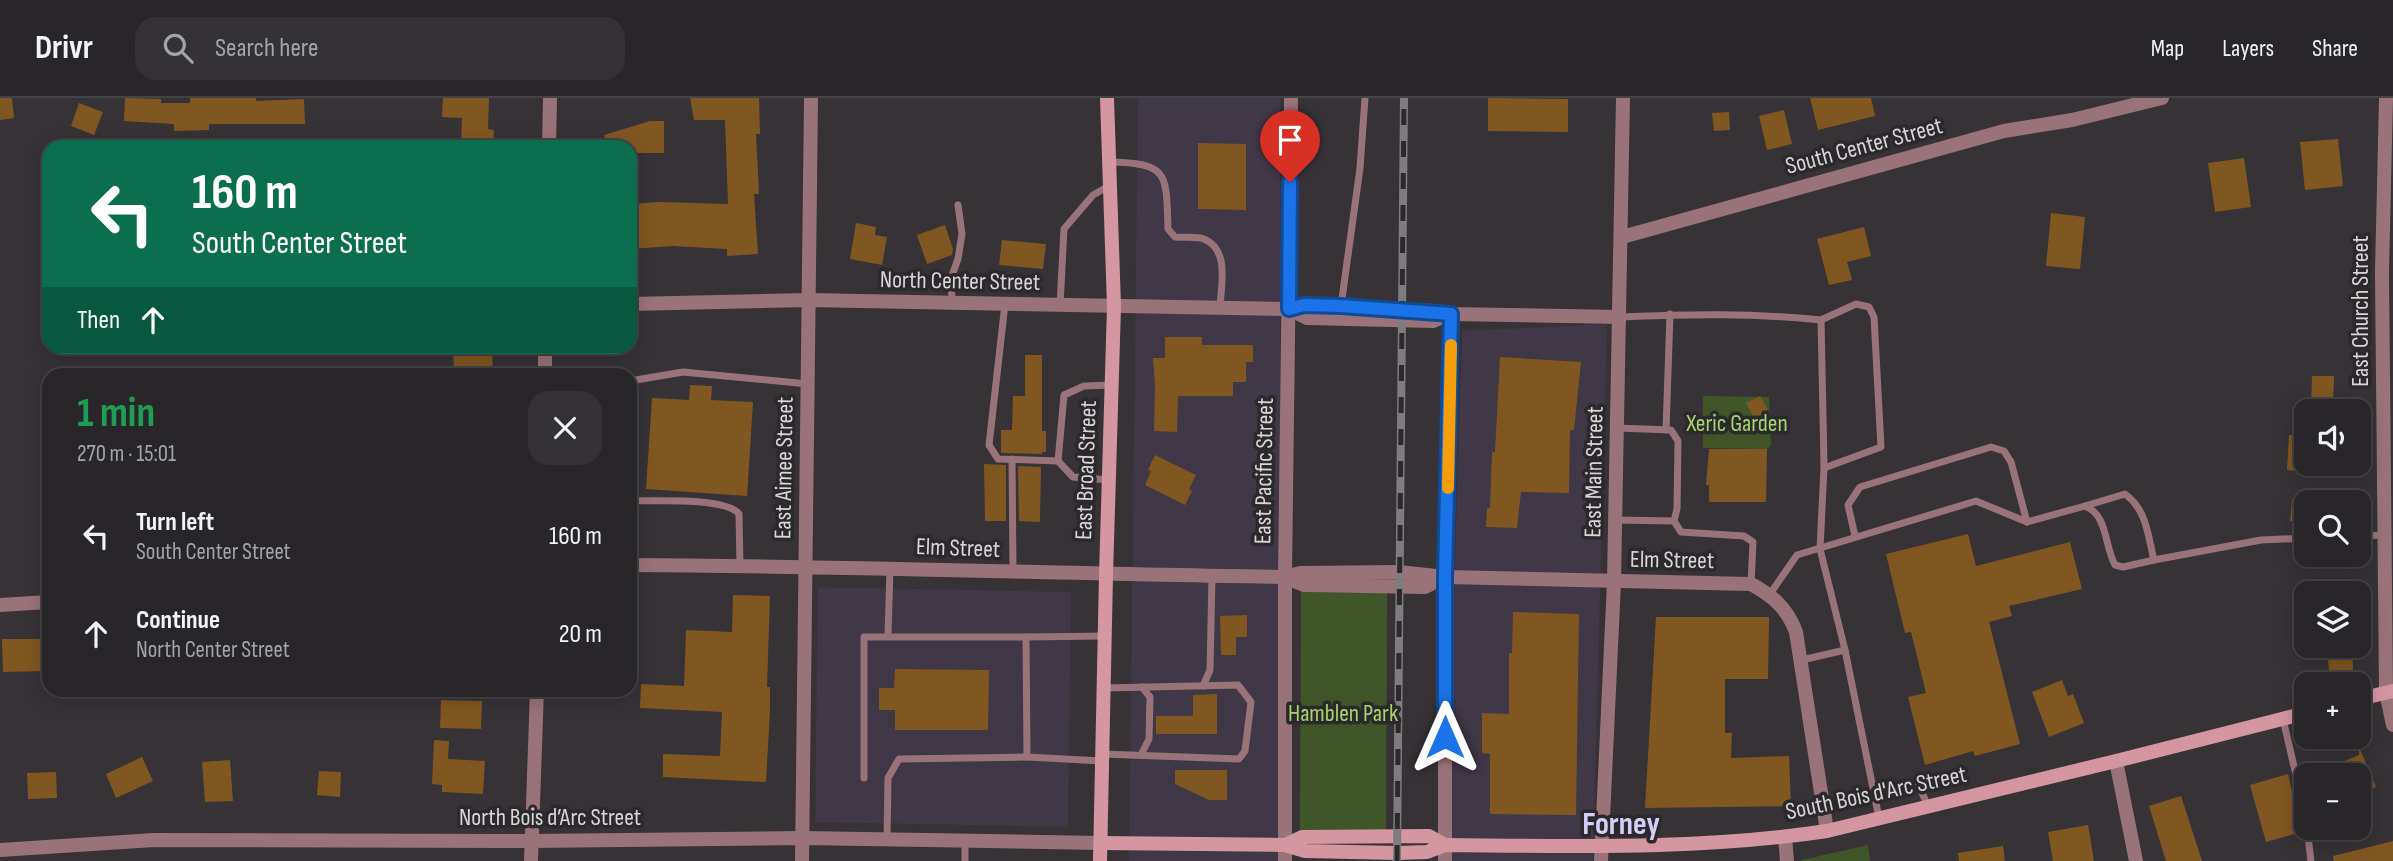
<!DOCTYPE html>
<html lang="en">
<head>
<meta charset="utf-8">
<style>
	body { margin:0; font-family:"Sofia Sans Condensed",sans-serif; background:#343234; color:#f1f3f6; height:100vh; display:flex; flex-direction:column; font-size:26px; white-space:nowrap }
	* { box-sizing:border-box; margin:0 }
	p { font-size:23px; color:#a5a5a8 }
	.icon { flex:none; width:38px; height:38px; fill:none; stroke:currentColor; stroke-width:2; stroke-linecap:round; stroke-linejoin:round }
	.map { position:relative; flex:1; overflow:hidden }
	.sheet { position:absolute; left:42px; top:270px; width:595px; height:329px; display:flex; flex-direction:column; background:#282628; border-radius:21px; box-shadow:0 4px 18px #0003,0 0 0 2px #444345 }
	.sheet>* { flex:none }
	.hud { position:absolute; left:42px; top:42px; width:595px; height:214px; border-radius:21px; box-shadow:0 4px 18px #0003,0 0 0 2px #444345; background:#0b6e4f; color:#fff; overflow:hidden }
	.buttons { position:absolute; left:2294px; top:301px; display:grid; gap:14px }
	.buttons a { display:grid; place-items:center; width:77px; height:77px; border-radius:14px; background:#282628; box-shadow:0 4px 18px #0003,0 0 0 2px #444345; font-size:35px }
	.pin { position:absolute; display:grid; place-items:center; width:60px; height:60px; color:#fff; margin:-72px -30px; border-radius:50% 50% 50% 0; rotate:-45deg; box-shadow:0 0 7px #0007 }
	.pin .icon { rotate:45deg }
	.me { position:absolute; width:77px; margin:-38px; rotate:0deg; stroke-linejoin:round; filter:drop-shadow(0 0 5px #0008) }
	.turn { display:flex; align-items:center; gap:24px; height:147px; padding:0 35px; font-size:32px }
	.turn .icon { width:91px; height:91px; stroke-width:2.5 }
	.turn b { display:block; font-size:49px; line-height:60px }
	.then { display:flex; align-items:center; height:66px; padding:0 35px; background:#0003; gap:14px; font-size:26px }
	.round { display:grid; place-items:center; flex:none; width:74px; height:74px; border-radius:21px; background:#343234 }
	.head { display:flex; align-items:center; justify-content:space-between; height:119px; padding:0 35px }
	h1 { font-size:42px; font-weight:700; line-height:52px; color:#1e9e55 }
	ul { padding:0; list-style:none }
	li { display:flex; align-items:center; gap:21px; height:98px; padding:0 35px }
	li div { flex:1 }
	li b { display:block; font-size:26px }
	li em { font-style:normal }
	header { display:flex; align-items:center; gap:42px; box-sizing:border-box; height:98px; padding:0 35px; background:#282628; border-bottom:2px solid #444345 }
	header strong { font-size:33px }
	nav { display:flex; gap:38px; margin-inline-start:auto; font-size:24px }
	.search { width:490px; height:63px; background:#343234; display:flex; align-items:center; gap:18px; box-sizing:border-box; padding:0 24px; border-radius:21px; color:#a5a5a8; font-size:26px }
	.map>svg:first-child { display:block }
	.commercial { fill:#403747 }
	.green { fill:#415628 }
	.building { fill:#815721 }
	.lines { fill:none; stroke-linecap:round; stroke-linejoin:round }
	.service { stroke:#9a737a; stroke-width:7 }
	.minor { stroke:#9a737a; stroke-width:14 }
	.secondary { stroke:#d496a1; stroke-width:14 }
	.rail-casing { stroke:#7f7c7f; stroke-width:8 }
	.rail { stroke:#2c292c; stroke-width:5; stroke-dasharray:16; stroke-linecap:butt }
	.route-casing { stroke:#114b97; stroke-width:18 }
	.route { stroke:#1a73e8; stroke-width:12 }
	.slow { stroke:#f59e0b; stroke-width:12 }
	.labels { text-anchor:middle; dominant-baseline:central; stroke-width:7; stroke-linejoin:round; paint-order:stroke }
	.street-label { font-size:24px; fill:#d8d6d8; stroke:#2c292c }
	.park-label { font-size:24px; fill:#a6d56f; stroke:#2c292c }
	.district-label { font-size:32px; font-weight:bold; fill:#d5cef9; stroke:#2c292c }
</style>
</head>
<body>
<header>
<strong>Drivr</strong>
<div class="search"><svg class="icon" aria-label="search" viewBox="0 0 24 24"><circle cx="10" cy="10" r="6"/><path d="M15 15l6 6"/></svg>Search here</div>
<nav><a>Map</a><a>Layers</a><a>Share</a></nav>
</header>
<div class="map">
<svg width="2393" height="763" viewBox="0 0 2393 763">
	<rect width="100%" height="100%" fill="#363236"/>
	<!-- commercial -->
	<g class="commercial">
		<polygon points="1138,0 1280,0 1282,763 1129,763"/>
		<polygon points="1607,226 1593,763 1446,763 1462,233"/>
		<polygon points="818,489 1071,494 1068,729 815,724"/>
	</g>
	<!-- green -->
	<g class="green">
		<polygon points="1703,298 1769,299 1771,347 1767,351 1703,350"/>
		<polygon points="1301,494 1387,495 1386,735 1300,734"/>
		<polygon points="1868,747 1870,763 1802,763 1802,762"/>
	</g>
	<!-- building -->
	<g class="building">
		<polygon points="0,0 12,0 14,20 0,22"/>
		<polygon points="125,0 161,1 161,5 190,5 190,0 256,0 256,3 304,1 305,26 209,26 209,32 174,33 174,26 124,23"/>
		<polygon points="443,0 489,0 488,31 494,32 493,49 461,49 462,20 442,19"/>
		<polygon points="690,0 759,0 760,36 756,36 759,96 754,96 758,156 727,158 727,151 672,148 630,151 630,106 659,104 728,106 725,22 694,22"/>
		<polygon points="1488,0 1568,1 1568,34 1488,33"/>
		<polygon points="1810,0 1871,0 1875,18 1818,32"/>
		<polygon points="79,5 103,14 94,37 71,28"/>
		<polygon points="1784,12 1792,46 1767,52 1759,18"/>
		<polygon points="1729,14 1730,32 1714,33 1712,15"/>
		<polygon points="650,23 664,23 664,55 630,55 630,49 607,49 604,37"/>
		<polygon points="2338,41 2343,88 2305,92 2300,44"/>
		<polygon points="1198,45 1246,46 1246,112 1198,111"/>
		<polygon points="2244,60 2251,109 2215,114 2208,65"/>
		<polygon points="2051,115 2085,119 2080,171 2046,168"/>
		<polygon points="856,125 876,129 875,137 887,139 882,167 850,161"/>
		<polygon points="945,127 953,151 952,157 927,166 917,137"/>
		<polygon points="1864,129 1871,158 1847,164 1852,182 1829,187 1817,141"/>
		<polygon points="1002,142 1046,146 1043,171 999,167"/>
		<polygon points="1165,239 1202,239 1202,247 1253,247 1253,264 1246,264 1246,284 1233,284 1233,298 1178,298 1177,334 1154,333 1155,287 1153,260 1165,260"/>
		<polygon points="453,249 492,249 493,276 454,274"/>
		<polygon points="1025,257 1042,257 1042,333 1046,333 1046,354 1042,354 1042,356 1001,355 1001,332 1012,332 1013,298 1025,298"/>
		<polygon points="1500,259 1581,264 1574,332 1570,332 1569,395 1521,394 1517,430 1486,429 1487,410 1490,410 1492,354 1495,354"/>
		<polygon points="2312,278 2334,278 2333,313 2311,313"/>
		<polygon points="690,287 712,288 711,302 753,304 747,398 646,391 652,300 689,302"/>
		<polygon points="1760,298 1768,312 1754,320 1746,305"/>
		<polygon points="2289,337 2306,338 2306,373 2287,372"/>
		<polygon points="1709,351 1767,351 1766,404 1709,404 1709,387 1706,387"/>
		<polygon points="1155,357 1196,377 1189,391 1192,393 1185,407 1145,387 1151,373 1148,372"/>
		<polygon points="984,366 1006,367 1006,423 985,423"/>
		<polygon points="1018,368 1041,369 1040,424 1019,423"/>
		<polygon points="2292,401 2306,402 2306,425 2290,423"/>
		<polygon points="1968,436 1976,468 2070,444 2082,491 2009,508 2012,518 1989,524 2020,646 1975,658 1973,653 1925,667 1908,599 1926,595 1911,534 1905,535 1886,456"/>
		<polygon points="733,497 770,498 767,589 770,589 770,612 766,684 663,679 663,656 720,658 722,614 640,610 641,586 684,588 686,532 732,534"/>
		<polygon points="1513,514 1579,516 1576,717 1490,716 1490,656 1482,655 1482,615 1509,616 1509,555 1512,555"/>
		<polygon points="1247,517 1247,539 1236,539 1236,557 1221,557 1220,518"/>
		<polygon points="1656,519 1769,519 1768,581 1725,581 1725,635 1732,635 1731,660 1789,658 1791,708 1645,710"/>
		<polygon points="2,541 49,541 49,573 3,574"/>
		<polygon points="2327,548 2352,548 2353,572 2329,574"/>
		<polygon points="895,571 989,572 988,632 895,632 895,612 879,612 879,590 894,590"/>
		<polygon points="2062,582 2068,598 2073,596 2084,625 2049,639 2032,594"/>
		<polygon points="1217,596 1217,636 1156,636 1156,618 1193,618 1193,597"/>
		<polygon points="441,602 482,603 481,631 440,630"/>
		<polygon points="434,642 449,643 448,661 485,663 483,696 442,694 442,687 432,686"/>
		<polygon points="2359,649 2376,689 2359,696 2359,677 2311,677 2359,657"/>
		<polygon points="142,659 153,683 116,700 106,676"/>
		<polygon points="230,662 233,703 205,704 202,664"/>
		<polygon points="1175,672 1227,672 1227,702 1209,702 1175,686"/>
		<polygon points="319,673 341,674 340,699 317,697"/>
		<polygon points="56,674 57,700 28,701 27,675"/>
		<polygon points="2288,676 2301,734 2266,744 2250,687"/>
		<polygon points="2181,698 2202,763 2166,763 2149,708"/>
		<polygon points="2088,727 2094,763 2053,763 2048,734"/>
		<polygon points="2393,743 2393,763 2334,763 2333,758"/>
		<polygon points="2003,748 2005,763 1959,763 1958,755"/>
	</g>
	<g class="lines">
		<!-- service -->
		<g class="service">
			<path d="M1109,64c61,1 57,12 59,67l7,8c9,1 21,-1 29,2 26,11 17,46 16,68"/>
			<polyline points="952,204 951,180 958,161 962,136 958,107"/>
			<polyline points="1005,206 989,347 998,361 1058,363 1064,297 1084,288 1112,287"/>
			<polyline points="1060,207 1064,131 1093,97 1109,88"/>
			<polyline points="1341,208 1360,70 1365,0"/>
			<path d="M1620,219c70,-3 131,-4 201,3"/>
			<polyline points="630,283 683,274 808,286"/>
			<polyline points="1666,332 1670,216"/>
			<polyline points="1012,361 1013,474"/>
			<polyline points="1058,363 1073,379 1109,382"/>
			<polyline points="1824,370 1881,349 1874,219 1869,209 1856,206 1821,222 1824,367 1824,370 1820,451 1845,552"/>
			<path d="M630,403c23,0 96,-4 109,13l1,52"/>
			<path d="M2085,408l40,-12c22,16 23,42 29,66l107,-20 45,-2"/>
			<polyline points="1616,422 1674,423 1677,411 1678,343 1671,332 1617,330"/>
			<polyline points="1674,423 1681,434 1744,438 1753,444 1751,486"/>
			<path d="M1855,438l-7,-31 12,-18 131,-40 13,4 7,11 16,60 58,-16c23,9 19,39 30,59l8,2 31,-7"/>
			<polyline points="2359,438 2384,437"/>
			<polyline points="1770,496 1797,457 1976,403 2027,424"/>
			<polyline points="888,538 890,471"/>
			<polyline points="1802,562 1845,552 1879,720"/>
			<polyline points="1203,588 1210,572 1212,478"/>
			<polyline points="2283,621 2306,720"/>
			<polyline points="1102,656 1239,661 1245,653 1251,604 1238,587 1104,590"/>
			<polyline points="1141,657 1149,641 1150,599 1142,589"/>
			<polyline points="1102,663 1027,659 1026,539 1104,538"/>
			<polyline points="864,680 864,539 1026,539"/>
			<polyline points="1875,698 1918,686 1928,708"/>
			<polyline points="2307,730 2311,763"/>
			<polyline points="887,741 888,680 899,661 1027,659"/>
			<polyline points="965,743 965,763"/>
		</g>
		<!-- minor -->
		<g class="minor">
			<polyline points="2386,0 2382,174 2386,594 2393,627"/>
			<polyline points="549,49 550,0"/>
			<polyline points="1622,139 2004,33 2072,22 2162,0"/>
			<polyline points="630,206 808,202 1289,211 1304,207 1435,213 1451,216 1620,219"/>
			<polyline points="1289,211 1307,220 1433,223 1450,216"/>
			<polyline points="545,276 545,248"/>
			<path d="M630,467c219,1 437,9 655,12l15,-4 99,-1 46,5 306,7c22,12 36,24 45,48l31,199"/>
			<polyline points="1285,479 1304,487 1425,489 1445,479"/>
			<polyline points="0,507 49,504"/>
			<polyline points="2116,663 2136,763"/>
			<polyline points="1785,739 1787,763"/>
			<polyline points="0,752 154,742 531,743 803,740 1101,745"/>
			<polyline points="531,763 537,592"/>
			<polyline points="802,763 811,0"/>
			<polyline points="1285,763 1285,479 1291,0"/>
			<polyline points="1445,763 1445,479 1451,216"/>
			<polyline points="1601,763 1614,484 1623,0"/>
		</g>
		<!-- secondary -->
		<g class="secondary">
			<polyline points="2359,601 2393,593"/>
			<path d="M1101,745l184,2 20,6 92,2 30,-1 18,-7c127,1 256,5 382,-14l289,-70 190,-48"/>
			<polyline points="1285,747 1302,739 1429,738 1445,747"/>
			<polyline points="1100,763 1106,477 1114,208 1107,0"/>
		</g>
		<defs>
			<polyline id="rail" points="1397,763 1404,0"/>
		</defs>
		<!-- rail casing -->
		<use href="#rail" class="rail-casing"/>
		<!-- rail -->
		<use href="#rail" class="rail"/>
	</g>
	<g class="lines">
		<defs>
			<polyline id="route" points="1290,84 1289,211 1304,207 1341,208 1451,216 1445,479 1445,639"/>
		</defs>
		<!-- route casing -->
		<use href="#route" class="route-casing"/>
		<!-- route -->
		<use href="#route" class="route"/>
		<!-- slow -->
		<polyline class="slow" points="1448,390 1451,247"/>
	</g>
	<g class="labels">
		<!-- street labels -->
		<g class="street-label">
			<text transform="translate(1864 48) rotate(-15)">South Center Street</text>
			<text transform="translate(960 183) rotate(1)">North Center Street</text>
			<text transform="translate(2360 213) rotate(-90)">East Church Street</text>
			<text transform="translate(784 370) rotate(-89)">East Aimee Street</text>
			<text transform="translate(1086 372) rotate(-88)">East Broad Street</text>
			<text transform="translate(1264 373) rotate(-89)">East Pacific Street</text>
			<text transform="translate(1594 374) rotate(-89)">East Main Street</text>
			<text transform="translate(958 450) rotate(2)">Elm Street</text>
			<text transform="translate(1672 462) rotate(1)">Elm Street</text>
			<text transform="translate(1876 695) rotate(-12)">South Bois d'Arc Street</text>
			<text x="550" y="719">North Bois d’Arc Street</text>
		</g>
		<!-- park labels -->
		<g class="park-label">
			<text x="1737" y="325">Xeric Garden</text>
			<text x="1343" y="615">Hamblen Park</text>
		</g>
		<!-- district labels -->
		<g class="district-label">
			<text x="1621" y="726">Forney</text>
		</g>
	</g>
</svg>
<div class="buttons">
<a><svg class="icon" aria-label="sound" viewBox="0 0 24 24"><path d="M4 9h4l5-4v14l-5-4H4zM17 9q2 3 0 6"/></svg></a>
<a><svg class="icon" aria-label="search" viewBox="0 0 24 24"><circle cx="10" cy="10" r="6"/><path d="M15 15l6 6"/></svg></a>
<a><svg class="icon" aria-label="layers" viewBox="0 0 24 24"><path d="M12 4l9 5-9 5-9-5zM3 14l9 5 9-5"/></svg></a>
<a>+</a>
<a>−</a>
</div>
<div class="pin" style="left:1290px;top:84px;background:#d93025"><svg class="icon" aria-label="arrive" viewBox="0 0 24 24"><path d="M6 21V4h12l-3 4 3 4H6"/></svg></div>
<svg class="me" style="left:1445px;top:639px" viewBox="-20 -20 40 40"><path d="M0-17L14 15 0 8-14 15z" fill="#1a73e8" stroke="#fff" stroke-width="4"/></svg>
<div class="hud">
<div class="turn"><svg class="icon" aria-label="left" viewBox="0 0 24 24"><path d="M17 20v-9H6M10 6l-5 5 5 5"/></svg><div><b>160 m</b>South Center Street</div></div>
<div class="then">Then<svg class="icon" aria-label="ahead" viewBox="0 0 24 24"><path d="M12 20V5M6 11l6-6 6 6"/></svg></div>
</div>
<section class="sheet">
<div class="head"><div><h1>1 min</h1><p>270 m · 15:01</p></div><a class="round"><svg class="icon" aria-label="close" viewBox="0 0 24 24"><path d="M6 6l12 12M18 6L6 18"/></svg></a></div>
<ul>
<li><svg class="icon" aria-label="left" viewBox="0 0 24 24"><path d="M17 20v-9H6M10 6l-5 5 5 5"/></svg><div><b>Turn left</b><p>South Center Street</p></div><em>160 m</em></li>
<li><svg class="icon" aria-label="ahead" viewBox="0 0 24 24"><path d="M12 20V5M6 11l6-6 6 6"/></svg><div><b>Continue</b><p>North Center Street</p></div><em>20 m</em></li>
</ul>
</section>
</div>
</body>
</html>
